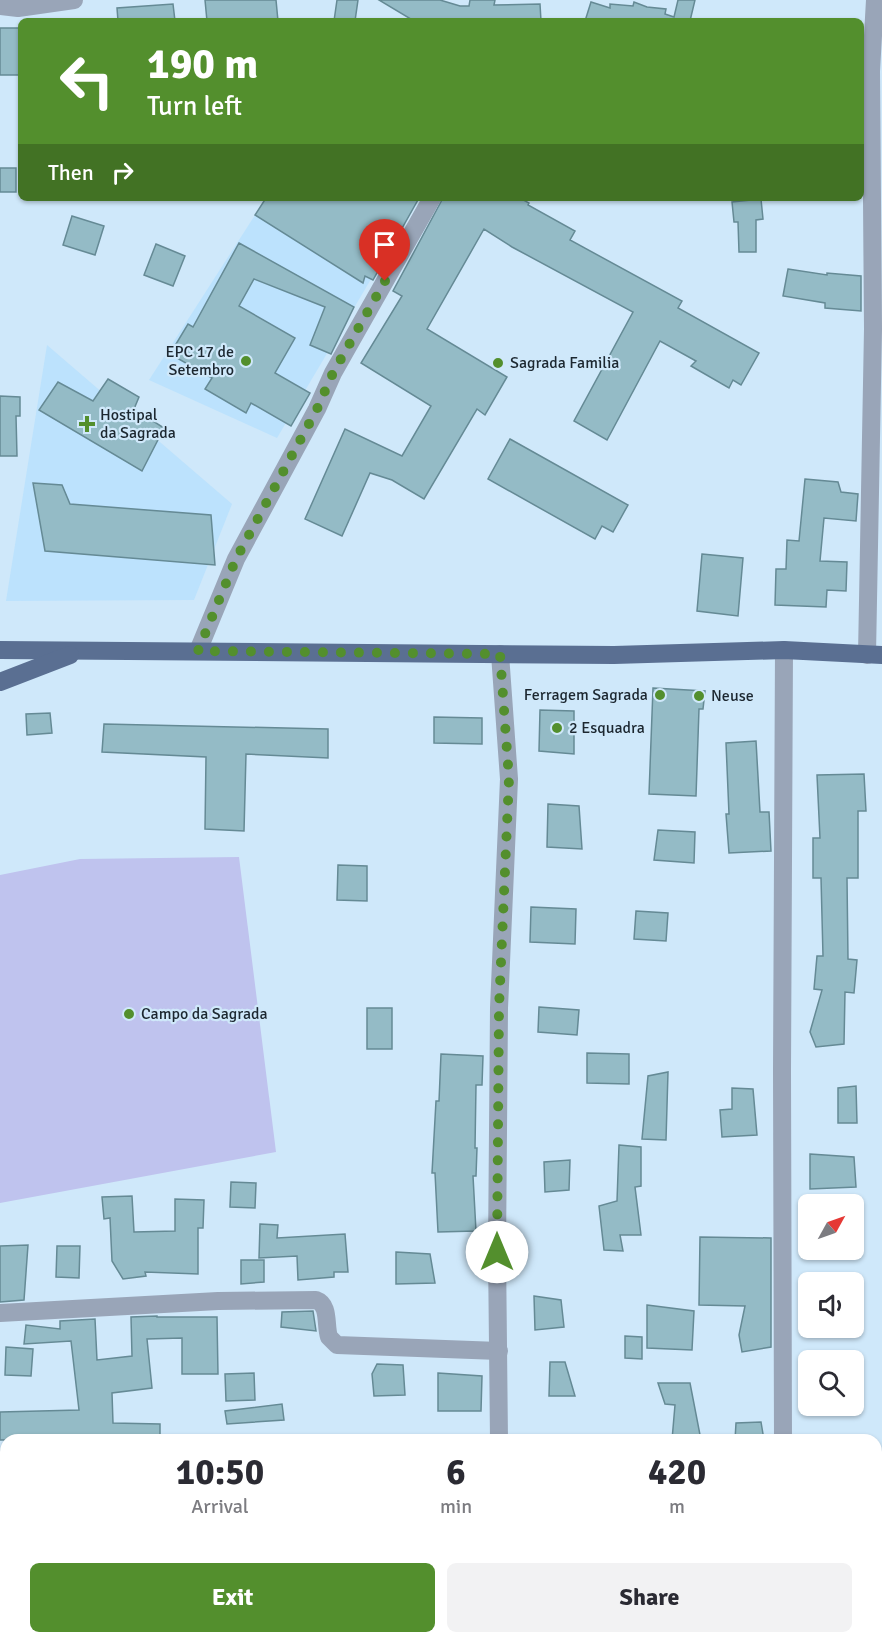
<!DOCTYPE html>
<html lang="en">
<head>
<meta charset="utf-8">
<style>
	body { margin:0; font-family:Signika,sans-serif; background:#f2f2f3; color:#2b2b33; height:100vh; display:flex; flex-direction:column; font-size:22px; white-space:nowrap }
	* { box-sizing:border-box; margin:0 }
	p { font-size:20px; color:#7c7c81 }
	.icon { flex:none; width:33px; height:33px; fill:none; stroke:currentColor; stroke-width:2; stroke-linecap:round; stroke-linejoin:round }
	.map { position:relative; flex:1; overflow:hidden }
	.details { position:absolute; left:0px; top:1434px; width:882px; height:210px; display:flex; flex-direction:column; background:#fff; border-radius:18px 18px 0 0; box-shadow:0 2px 4px #0004 }
	.details>* { flex:none }
	.banner { position:absolute; left:18px; top:18px; width:846px; height:183px; border-radius:9px; box-shadow:0 2px 4px #0004; background:#538f2d; color:#fff; overflow:hidden }
	.needle { width:39px; rotate:50deg }
	.controls { position:absolute; left:798px; top:1194px; display:grid; gap:12px }
	.controls a { display:grid; place-items:center; width:66px; height:66px; border-radius:9px; background:#fff; box-shadow:0 2px 4px #0004; font-size:30px }
	.pin { position:absolute; display:grid; place-items:center; width:51px; height:51px; color:#fff; margin:-62px -26px; border-radius:50% 50% 50% 0; rotate:-45deg; box-shadow:0 0 6px #0007 }
	.pin .icon { rotate:45deg }
	.me { position:absolute; width:66px; margin:-33px; rotate:0deg; stroke-linejoin:round; filter:drop-shadow(0 0 4px #0008) }
	.turn { display:flex; align-items:center; gap:21px; height:126px; padding:0 30px; font-size:27px }
	.turn .icon { width:78px; height:78px; stroke-width:2.5 }
	.turn b { display:block; font-size:42px; line-height:51px }
	.then { display:flex; align-items:center; height:57px; padding:0 30px; background:#0003; gap:12px; font-size:22px }
	.eta { display:flex; justify-content:space-evenly; align-items:center; height:102px; text-align:center }
	.eta b { font-size:36px; font-weight:700; line-height:42px }
	.cta { display:flex; gap:12px; margin-top:auto; padding:12px 30px }
	.cta a { flex:1; height:69px; border-radius:9px; background:#538f2d; color:#fff; font-size:24px; font-weight:700; line-height:69px; text-align:center }
	.cta a+a { background:#f2f2f3; color:#2b2b33 }
	.map>svg:first-child { display:block }
	.built { fill:#bce2fd }
	.green { fill:#bfc3ee }
	.building { fill:#94bbc6; stroke:#658a95; stroke-width:1.5 }
	.lines { fill:none; stroke-linecap:round; stroke-linejoin:round }
	.minor { stroke:#99a5b8; stroke-width:18 }
	.major { stroke:#5a6f92; stroke-width:18 }
	.route { stroke:#538f2d; stroke-width:10; stroke-dasharray:0 18 }
	.poi-dot { fill:#538f2d; stroke:#cfe8fa; stroke-width:2 }
	.labels { text-anchor:middle; dominant-baseline:central; stroke-width:4.5; stroke-linejoin:round; paint-order:stroke }
	.poi-label { font-size:16px; fill:#1c2730; stroke:#cfe8fa; text-anchor:start }
</style>
</head>
<body>
<div class="map">
<svg width="882" height="1644" viewBox="0 0 882 1644">
	<rect width="100%" height="100%" fill="#cfe8fa"/>
	<!-- built -->
	<g class="built">
		<polygon points="266,198 419,198 277,438 149,380"/>
		<polygon points="47,345 232,504 194,600 6,601"/>
	</g>
	<!-- green -->
	<polygon class="green" points="239,857 276,1152 0,1203 0,875 80,859"/>
	<!-- building -->
	<g class="building">
		<polygon points="205,0 276,0 278,21 207,21"/>
		<polygon points="337,0 358,0 355,21 334,21"/>
		<polygon points="379,0 440,0 460,6 469,6 470,0 495,0 494,5 540,4 541,21 414,21"/>
		<polygon points="678,0 695,0 690,21 585,21 591,2 610,8 610,4 633,6 634,2 647,7 666,9 665,14 674,17"/>
		<polygon points="173,4 175,21 118,21 117,8"/>
		<rect x="0" y="28" width="21" height="47"/>
		<rect x="0" y="168" width="16" height="24"/>
		<polygon points="266,198 419,198 373,280 365,276 363,283 255,215"/>
		<polygon points="443,198 520,198 529,203 528,205 575,231 570,240 682,301 678,308 759,353 741,385 733,380 729,388 691,366 696,361 660,341 607,440 574,421 633,312 512,247 484,229 427,329 507,377 485,415 477,409 424,499 392,480 370,473 342,536 305,519 345,429 402,456 431,406 361,363 402,296 393,291"/>
		<polygon points="761,199 763,219 756,220 756,252 739,252 738,222 734,222 732,202"/>
		<polygon points="72,216 104,226 95,255 63,245"/>
		<polygon points="239,243 354,307 331,354 310,345 325,307 254,279 239,306 295,338 275,373 310,393 291,426 251,403 246,413 205,389 212,378 170,354 188,324 193,327"/>
		<polygon points="156,244 185,256 173,286 144,275"/>
		<polygon points="788,269 827,275 827,273 861,276 861,311 825,308 825,303 783,296"/>
		<polygon points="108,379 139,397 134,409 164,428 142,471 39,410 58,382 93,401"/>
		<polygon points="0,396 20,397 20,416 16,416 17,456 0,456"/>
		<polygon points="510,439 628,505 613,532 602,526 595,539 488,479"/>
		<polygon points="805,479 838,482 841,492 858,494 856,521 824,518 820,561 847,562 846,591 827,590 826,607 775,605 776,569 786,569 787,540 799,541"/>
		<polygon points="33,483 62,485 70,504 211,515 215,565 45,551"/>
		<polygon points="702,554 743,558 738,616 697,611"/>
		<polygon points="653,688 705,691 703,709 699,709 696,796 649,794"/>
		<polygon points="540,710 574,711 574,754 539,751"/>
		<polygon points="50,713 52,733 27,735 26,714"/>
		<polygon points="434,717 482,718 482,744 434,743"/>
		<polygon points="104,724 328,729 328,758 246,754 244,831 205,829 206,757 102,752"/>
		<polygon points="756,741 760,812 769,812 771,851 729,853 726,814 729,814 726,743"/>
		<polygon points="864,774 866,811 858,811 858,878 847,878 848,959 857,960 854,993 845,992 844,1044 816,1047 810,1032 822,990 814,989 817,956 823,956 821,878 813,878 813,838 820,838 817,775"/>
		<polygon points="548,804 579,806 582,849 547,847"/>
		<polygon points="658,830 695,832 694,863 654,860"/>
		<polygon points="338,865 367,866 367,901 337,900"/>
		<polygon points="531,907 576,909 575,944 530,942"/>
		<polygon points="636,911 668,913 666,941 634,939"/>
		<polygon points="539,1007 579,1010 577,1035 538,1032"/>
		<rect x="367" y="1008" width="25" height="41"/>
		<polygon points="587,1053 629,1054 629,1084 587,1083"/>
		<polygon points="441,1054 483,1056 482,1085 476,1085 475,1148 477,1148 476,1176 473,1176 476,1231 438,1232 435,1173 432,1173 436,1101 439,1101"/>
		<polygon points="668,1072 666,1140 642,1139 648,1076"/>
		<polygon points="856,1086 857,1123 838,1123 838,1088"/>
		<polygon points="732,1088 753,1089 757,1135 722,1137 720,1110 732,1109"/>
		<polygon points="619,1145 641,1147 641,1186 635,1187 641,1235 620,1235 623,1251 604,1250 599,1206 617,1201"/>
		<polygon points="810,1154 854,1157 856,1187 810,1189"/>
		<polygon points="570,1160 569,1190 545,1192 544,1162"/>
		<polygon points="231,1182 256,1183 255,1208 230,1207"/>
		<polygon points="132,1196 134,1232 175,1231 175,1199 204,1200 203,1228 198,1228 198,1274 145,1272 146,1276 123,1279 112,1261 110,1218 104,1219 102,1197"/>
		<polygon points="260,1224 278,1225 277,1238 345,1234 348,1272 334,1272 334,1277 298,1280 297,1256 259,1258"/>
		<polygon points="700,1237 771,1238 771,1347 742,1352 739,1335 745,1306 699,1305"/>
		<polygon points="28,1245 24,1300 0,1302 0,1246"/>
		<polygon points="57,1246 80,1246 79,1278 56,1277"/>
		<polygon points="396,1252 430,1254 435,1283 396,1284"/>
		<polygon points="241,1260 264,1260 264,1282 241,1284"/>
		<polygon points="534,1296 561,1300 564,1327 535,1330"/>
		<polygon points="647,1305 694,1311 692,1350 647,1348"/>
		<polygon points="313,1311 316,1331 281,1327 282,1312"/>
		<polygon points="157,1316 157,1317 217,1317 218,1374 182,1374 182,1338 147,1339 152,1388 112,1393 113,1423 160,1424 160,1437 141,1438 140,1440 119,1440 119,1438 0,1440 0,1412 79,1410 71,1341 24,1344 26,1325 60,1329 60,1321 95,1319 97,1360 132,1356 131,1317"/>
		<polygon points="625,1336 642,1337 642,1359 625,1358"/>
		<polygon points="6,1347 33,1349 31,1376 5,1375"/>
		<polygon points="550,1362 565,1362 575,1396 549,1396"/>
		<polygon points="377,1364 403,1365 405,1395 374,1396 372,1374"/>
		<polygon points="254,1373 255,1400 226,1401 225,1374"/>
		<polygon points="438,1373 482,1376 481,1411 438,1411"/>
		<polygon points="658,1383 690,1383 701,1440 672,1440 675,1405 665,1404"/>
		<polygon points="282,1404 284,1420 227,1424 225,1411"/>
		<polygon points="761,1422 764,1440 735,1440 736,1423"/>
	</g>
	<g class="lines">
		<!-- minor -->
		<g class="minor">
			<polyline points="0,6 18,8 74,0"/>
			<polyline points="198,651 236,559 317,409 333,373 432,198"/>
			<polyline points="867,655 873,329 871,71 875,0"/>
			<path d="M0,1313l218,-12 98,-1c14,5 9,25 13,37l8,8 162,6"/>
			<polyline points="499,1440 497,1252 499,1008 509,779 500,654"/>
			<polyline points="783,1440 782,1071 784,650"/>
			<polyline points="497,1644 497,1638"/>
			<polyline points="775,1644 775,1638"/>
		</g>
		<!-- major -->
		<g class="major">
			<polyline points="0,650 614,655 784,650 882,655"/>
			<polyline points="0,682 70,655"/>
		</g>
	</g>
	<g class="lines">
		<!-- route -->
		<polyline class="route" points="385,281 333,373 317,409 236,559 198,651 500,654 509,779 499,1008 497,1252"/>
	</g>
	<!-- markers -->
	<g class="poi-dot">
		<circle cx="246" cy="361" r="6"/>
		<circle cx="498" cy="363" r="6"/>
		<path d="M84 415h6v6h6v6h-6v6h-6v-6h-6v-6h6z"/>
		<circle cx="660" cy="695" r="6"/>
		<circle cx="699" cy="696" r="6"/>
		<circle cx="557" cy="728" r="6"/>
		<circle cx="129" cy="1014" r="6"/>
	</g>
	<g class="labels">
		<!-- poi labels -->
		<g class="poi-label">
			<text x="234" y="352" text-anchor="end">EPC 17 de<tspan x="234" dy="18">Setembro</tspan></text>
			<text x="510" y="363">Sagrada Familia</text>
			<text x="100" y="415">Hostipal<tspan x="100" dy="18">da Sagrada</tspan></text>
			<text x="648" y="695" text-anchor="end">Ferragem Sagrada</text>
			<text x="711" y="696">Neuse</text>
			<text x="569" y="728">2 Esquadra</text>
			<text x="141" y="1014">Campo da Sagrada</text>
		</g>
	</g>
</svg>
<div class="controls">
<a><svg class="needle" viewBox="-14 -14 28 28"><path d="M0-13l5 13h-10z" fill="#e53935"/><path d="M0 13l5-13h-10z" fill="#7c7c81"/></svg></a>
<a><svg class="icon" aria-label="sound" viewBox="0 0 24 24"><path d="M4 9h4l5-4v14l-5-4H4zM17 9q2 3 0 6"/></svg></a>
<a><svg class="icon" aria-label="search" viewBox="0 0 24 24"><circle cx="10" cy="10" r="6"/><path d="M15 15l6 6"/></svg></a>
</div>
<div class="pin" style="left:385px;top:281px;background:#d93025"><svg class="icon" aria-label="arrive" viewBox="0 0 24 24"><path d="M6 21V4h12l-3 4 3 4H6"/></svg></div>
<svg class="me" style="left:497px;top:1252px" viewBox="-20 -20 40 40"><circle r="19" fill="#fff"/><path d="M0-13L10 11 0 6-10 11z" fill="#538f2d"/></svg>
<div class="banner">
<div class="turn"><svg class="icon" aria-label="left" viewBox="0 0 24 24"><path d="M17 20v-9H6M10 6l-5 5 5 5"/></svg><div><b>190 m</b>Turn left</div></div>
<div class="then">Then<svg class="icon" aria-label="right" viewBox="0 0 24 24"><path d="M7 20v-9h11M14 6l5 5-5 5"/></svg></div>
</div>
<section class="details">
<div class="eta">
<div><b>10:50</b><p>Arrival</p></div>
<div><b>6</b><p>min</p></div>
<div><b>420</b><p>m</p></div>
</div>
<div class="cta"><a>Exit</a><a>Share</a></div>
</section>
</div>
</body>
</html>
